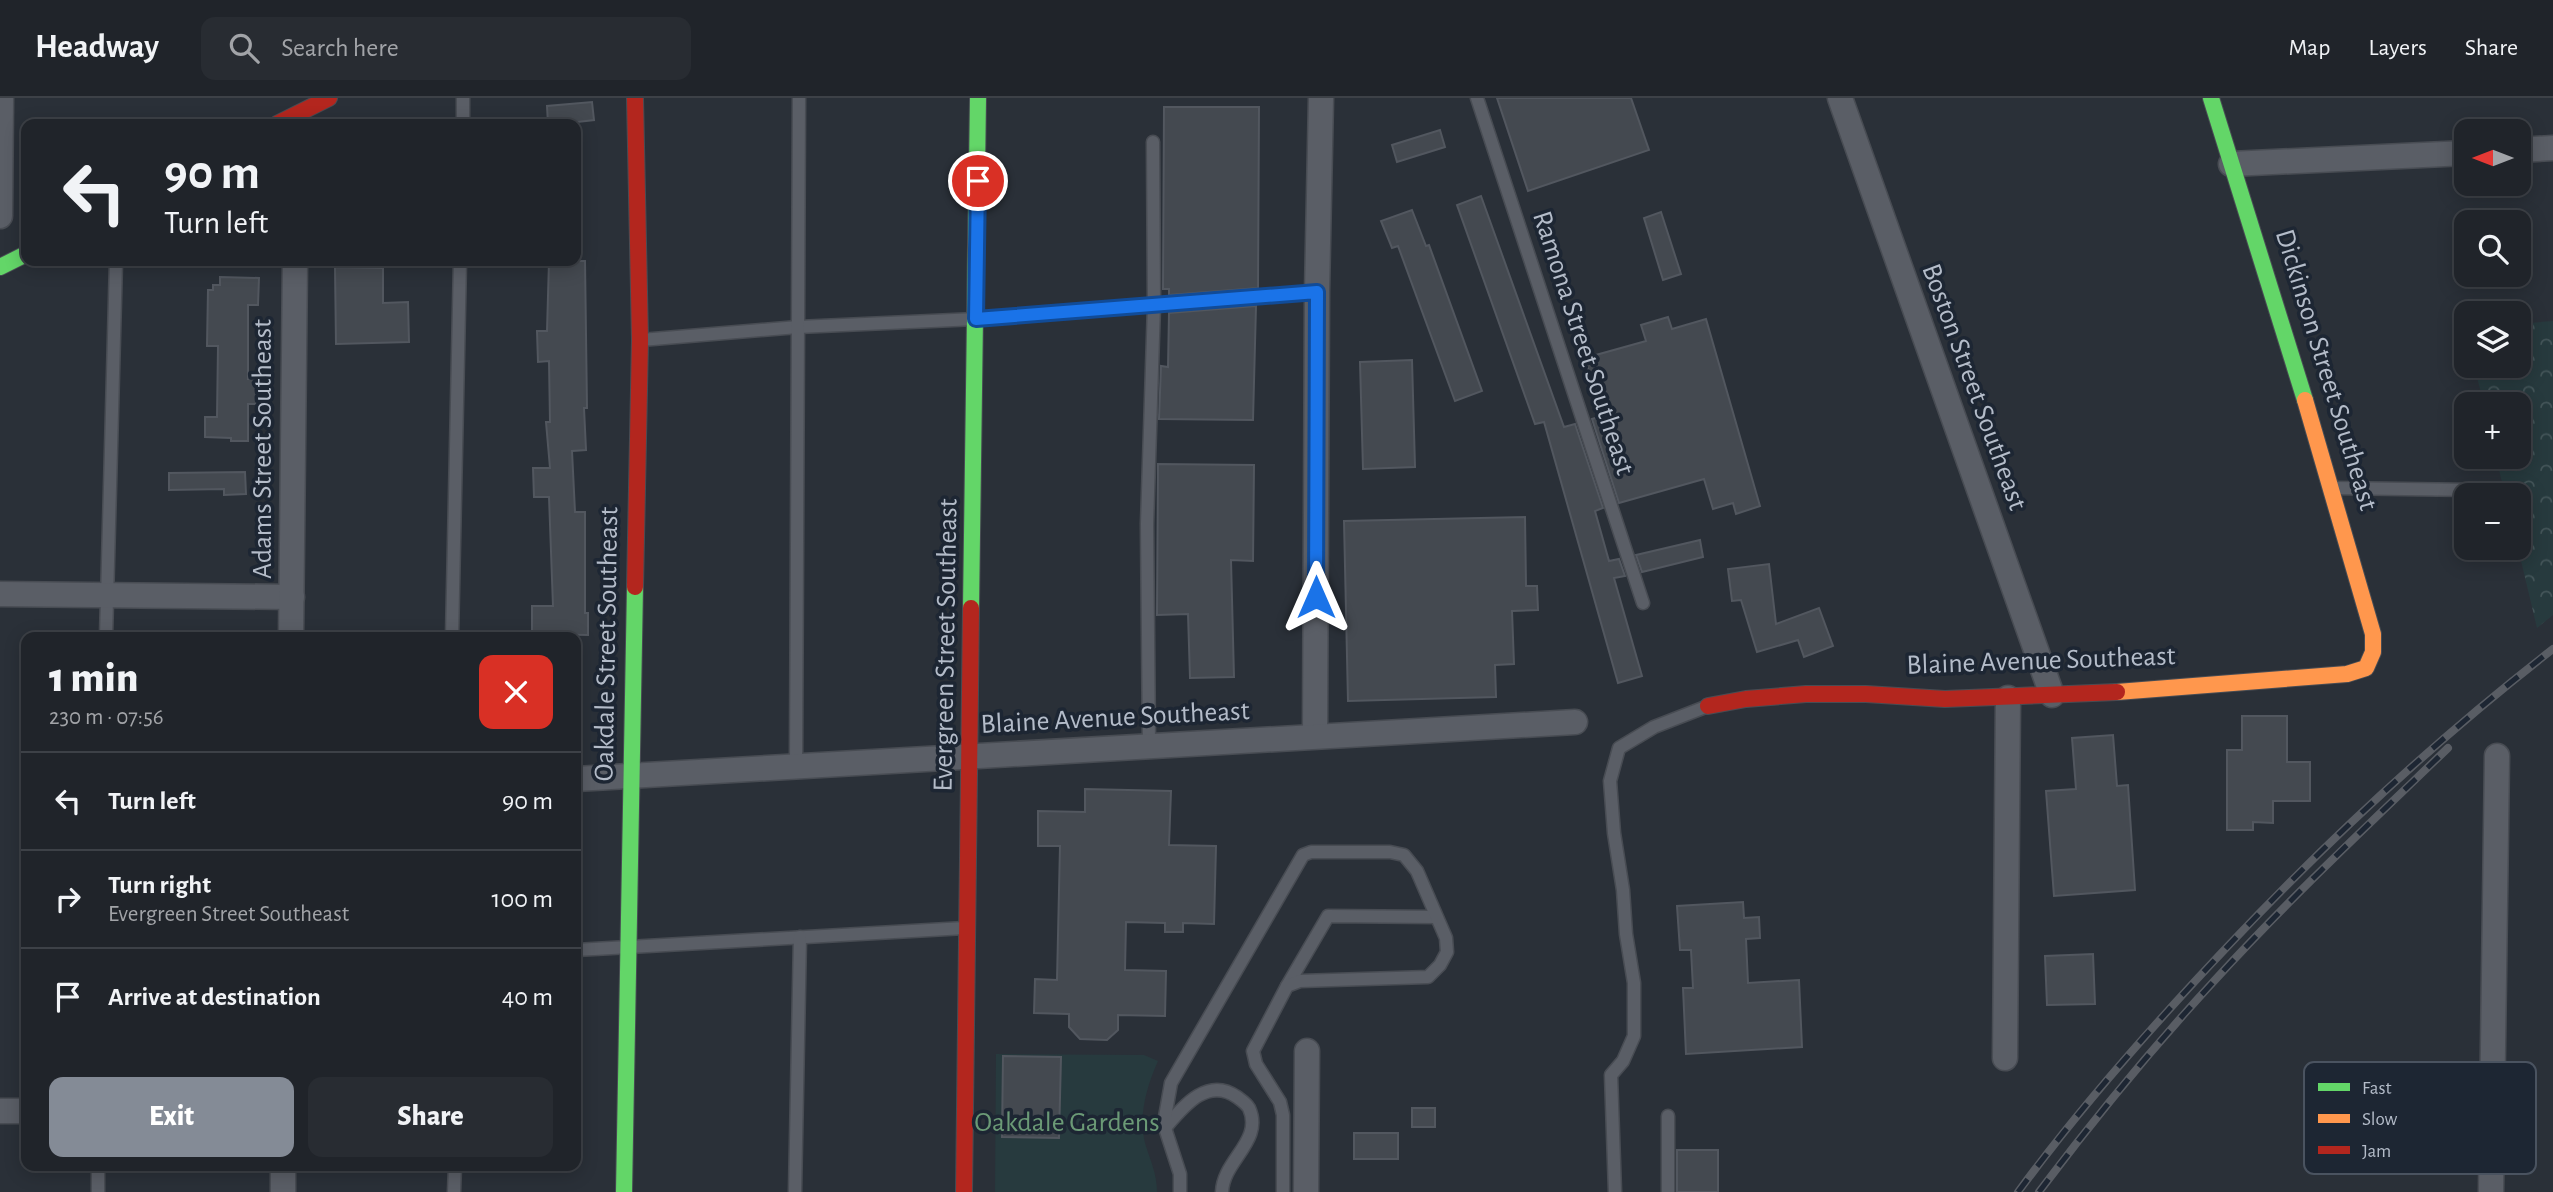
<!DOCTYPE html>
<html lang="en">
<head>
<meta charset="utf-8">
<style>
	body { margin:0; font-family:"Alegreya Sans",sans-serif; background:#282c32; color:#f1f3f6; height:100vh; display:flex; flex-direction:column; font-size:26px; white-space:nowrap }
	* { box-sizing:border-box; margin:0 }
	p { font-size:23px; color:#a2a4a8 }
	.icon { flex:none; width:38px; height:38px; fill:none; stroke:currentColor; stroke-width:2; stroke-linecap:round; stroke-linejoin:round }
	.map { position:relative; flex:1; overflow:hidden }
	.details { position:absolute; left:21px; top:534px; width:560px; height:539px; display:flex; flex-direction:column; background:#20242a; border-radius:14px; box-shadow:0 4px 18px #0003,0 0 0 2px #3d4147 }
	.details>* { flex:none }
	.banner { position:absolute; left:21px; top:21px; width:560px; height:147px; border-radius:14px; box-shadow:0 4px 18px #0003,0 0 0 2px #3d4147; background:#20242a; color:#f1f3f6; overflow:hidden }
	.needle { width:46px; rotate:270deg }
	.controls { position:absolute; left:2454px; top:21px; display:grid; gap:14px }
	.controls a { display:grid; place-items:center; width:77px; height:77px; border-radius:14px; background:#20242a; box-shadow:0 4px 18px #0003,0 0 0 2px #3d4147; font-size:35px }
	.pin { position:absolute; display:grid; place-items:center; width:60px; height:60px; color:#fff; margin:-30px; border:4px solid #fff; border-radius:50%; box-shadow:0 2px 7px #0007 }
	.me { position:absolute; width:77px; margin:-38px; rotate:0deg; stroke-linejoin:round; filter:drop-shadow(0 0 5px #0008) }
	.turn { display:flex; align-items:center; gap:24px; height:147px; padding:0 28px; font-size:32px }
	.turn .icon { width:91px; height:91px; stroke-width:2.5 }
	.turn b { display:block; font-size:49px; line-height:60px }
	.round { display:grid; place-items:center; flex:none; width:74px; height:74px; border-radius:14px; background:#282c32 }
	.summary { display:flex; align-items:center; justify-content:space-between; height:119px; padding:0 28px }
	h1 { font-size:42px; font-weight:800; line-height:52px }
	.button { display:flex; gap:14px; margin-top:auto; padding:14px 28px }
	.button a { flex:1; height:80px; border-radius:14px; background:#848b96; color:#fff; font-size:28px; font-weight:800; line-height:80px; text-align:center }
	.button a+a { background:#282c32; color:#f1f3f6 }
	ul { padding:0; list-style:none }
	li { display:flex; align-items:center; gap:21px; height:98px; padding:0 28px; border-top:2px solid #3d4147 }
	li div { flex:1 }
	li b { display:block; font-size:26px }
	li em { font-style:normal }
	header { display:flex; align-items:center; gap:42px; box-sizing:border-box; height:98px; padding:0 35px; background:#20242a; border-bottom:2px solid #3d4147 }
	header strong { font-size:33px }
	nav { display:flex; gap:38px; margin-inline-start:auto; font-size:24px }
	.search { width:490px; height:63px; background:#282c32; display:flex; align-items:center; gap:18px; box-sizing:border-box; padding:0 24px; border-radius:14px; color:#a2a4a8; font-size:26px }
	.map>svg:first-child { display:block }
	.forest { fill:url(#forest-crowns) }
	.park { fill:#273a3e }
	.building { fill:#444950; stroke:#52575f; stroke-width:2 }
	.lines { fill:none; stroke-linecap:round; stroke-linejoin:round }
	.lane-casing { stroke:#484c53; stroke-width:15 }
	.street-casing { stroke:#484c53; stroke-width:27 }
	.fast-casing { stroke:#484c53; stroke-width:18 }
	.slow-casing { stroke:#484c53; stroke-width:18 }
	.jam-casing { stroke:#484c53; stroke-width:18 }
	.lane { stroke:#5a5e66; stroke-width:12 }
	.street { stroke:#5a5e66; stroke-width:24 }
	.fast { stroke:#63d668; stroke-width:16 }
	.slow { stroke:#ff974d; stroke-width:16 }
	.jam { stroke:#b3261e; stroke-width:16 }
	.rail-casing { stroke:#595d64; stroke-width:8 }
	.rail { stroke:#1d2633; stroke-width:5; stroke-dasharray:16; stroke-linecap:butt }
	.route-casing { stroke:#114b97; stroke-width:18 }
	.route { stroke:#1a73e8; stroke-width:12 }
	.labels { text-anchor:middle; dominant-baseline:central; stroke-width:7; stroke-linejoin:round; paint-order:stroke }
	.street-label { font-size:28px; fill:#b4bcc9; stroke:#1d2633 }
	.park-label { font-size:28px; fill:#6b9a76; stroke:#1d2633 }
	.key { fill:#1d2633; stroke:#4a5360; stroke-width:2 }
	.key-label { font-size:19px; fill:#b4bcc9 }
</style>
</head>
<body>
<header>
<strong>Headway</strong>
<div class="search"><svg class="icon" aria-label="search" viewBox="0 0 24 24"><circle cx="10" cy="10" r="6"/><path d="M15 15l6 6"/></svg>Search here</div>
<nav><a>Map</a><a>Layers</a><a>Share</a></nav>
</header>
<div class="map">
<svg width="2553" height="1094" viewBox="0 0 2553 1094">
	<defs>
		<pattern id="forest-crowns" width="20" height="18" patternUnits="userSpaceOnUse" patternTransform="scale(1.75)"><rect width="20" height="18" fill="#273a3e"/><path d="M2 6a3 3 0 1 1 6 0M12 15a3 3 0 1 1 6 0" fill="none" stroke="#445559"/></pattern>
	</defs>
	<rect width="100%" height="100%" fill="#2a3038"/>
	<!-- forest -->
	<polygon class="forest" points="2553,223 2553,517 2537,530 2518,450 2518,397 2505,397 2496,359 2518,359 2518,306 2484,306 2474,268 2518,268 2518,226"/>
	<!-- park -->
	<path class="park" d="M996,956l148,1 14,6c-11,25 -20,54 -13,82 5,17 12,30 12,49h-162z"/>
	<!-- building -->
	<g class="building">
		<polygon points="1497,0 1631,0 1649,52 1528,93"/>
		<polygon points="592,4 594,22 577,24 578,26 548,26 547,8"/>
		<polygon points="1164,9 1259,9 1258,190 1169,197 1169,191 1163,191"/>
		<polygon points="1440,32 1445,49 1397,64 1392,47"/>
		<polygon points="1481,98 1564,329 1575,326 1603,410 1595,413 1609,463 1619,461 1625,478 1614,480 1642,578 1618,585 1544,324 1535,326 1457,107"/>
		<polygon points="1412,112 1426,148 1429,147 1482,293 1455,303 1398,148 1392,150 1381,123"/>
		<polygon points="1661,114 1681,176 1663,182 1644,120"/>
		<polygon points="549,163 585,163 587,310 584,310 586,352 572,353 575,414 585,414 585,515 588,515 588,537 532,536 532,508 553,508 549,399 534,399 533,370 550,370 546,324 550,324 549,263 538,264 537,233 547,233"/>
		<polygon points="335,169 383,170 383,205 408,204 409,244 336,246"/>
		<polygon points="220,179 259,180 258,207 248,207 248,281 257,281 257,306 248,306 248,343 231,343 231,340 205,339 205,319 217,319 218,248 207,248 208,192 213,192 213,187 220,187"/>
		<polygon points="1256,208 1253,322 1159,321 1161,268 1168,269 1169,215"/>
		<polygon points="1668,219 1672,231 1706,221 1760,408 1736,416 1733,405 1713,411 1704,381 1619,405 1592,321 1602,318 1585,260 1646,243 1641,227"/>
		<polygon points="1412,262 1415,369 1363,371 1360,264"/>
		<polygon points="1158,366 1254,367 1253,463 1231,462 1234,579 1190,580 1188,516 1157,517"/>
		<polygon points="245,374 246,396 224,397 224,391 169,392 169,375"/>
		<polygon points="1525,419 1526,488 1537,488 1538,512 1512,513 1514,566 1495,567 1496,599 1348,603 1344,423"/>
		<polygon points="1700,442 1703,459 1642,474 1636,457"/>
		<polygon points="1769,466 1776,526 1819,510 1833,548 1804,559 1798,542 1757,554 1741,502 1732,503 1728,471"/>
		<polygon points="2242,618 2287,618 2287,664 2310,664 2310,703 2273,703 2273,725 2253,724 2253,732 2227,732 2227,652 2242,652"/>
		<polygon points="2113,637 2117,688 2128,687 2135,792 2054,798 2046,693 2076,691 2072,640"/>
		<polygon points="1085,691 1171,693 1169,747 1216,748 1214,826 1183,825 1183,834 1165,834 1165,825 1126,824 1125,872 1166,873 1165,918 1118,917 1118,932 1107,942 1080,941 1069,929 1069,916 1034,915 1035,881 1057,882 1060,748 1038,748 1038,713 1085,714"/>
		<polygon points="1743,804 1744,820 1759,819 1760,840 1746,841 1748,885 1799,882 1802,949 1686,956 1683,890 1693,890 1691,852 1680,852 1677,808"/>
		<polygon points="2093,856 2095,906 2047,907 2045,858"/>
		<polygon points="1003,958 1061,959 1059,1040 1002,1039"/>
		<rect x="1412" y="1010" width="23" height="19"/>
		<rect x="1354" y="1035" width="44" height="26"/>
		<rect x="1677" y="1052" width="41" height="42"/>
	</g>
	<g class="lines">
		<defs>
			<g id="lane">
				<polyline points="1477,0 1643,505"/>
				<polyline points="463,26 463,0"/>
				<polyline points="641,242 798,229 976,221 1317,194"/>
				<polyline points="2335,390 2472,392 2480,397"/>
				<polyline points="106,539 116,163"/>
				<polyline points="452,539 460,163"/>
				<polyline points="1149,648 1147,426 1154,207 1153,44"/>
				<polyline points="796,668 799,0"/>
				<polyline points="576,852 965,830"/>
				<polyline points="1287,888 1328,818 1436,819"/>
				<polyline points="1668,1018 1668,1094"/>
				<path d="M1165,1030c18,-21 42,-52 72,-31 4,3 9,6 12,11 15,33 -26,52 -27,84"/>
				<polyline points="98,1094 98,1068"/>
				<polyline points="454,1094 455,1068"/>
				<polyline points="795,1094 800,839"/>
				<polyline points="1180,1094 1180,1076 1165,1030 1165,1019 1171,985 1303,757 1311,754 1390,754 1404,757 1417,773 1446,840 1447,854 1440,867 1428,879 1300,883 1287,888 1253,953 1256,966 1280,1004 1283,1017 1283,1094"/>
				<polyline points="1615,1094 1611,977 1623,963 1634,938 1634,885 1626,836 1623,792 1614,735 1610,683 1619,650 1654,629 1708,608"/>
			</g>
			<g id="street">
				<polyline points="1840,0 2052,597"/>
				<polyline points="2518,52 2553,50"/>
				<polyline points="2231,66 2466,55"/>
				<polyline points="0,118 1,0"/>
				<polyline points="0,496 292,499"/>
				<polyline points="291,539 295,163"/>
				<polyline points="1315,638 1317,194 1321,0"/>
				<polyline points="576,681 1575,624"/>
				<polyline points="2005,960 2008,600"/>
				<polyline points="0,1013 26,1013"/>
				<polyline points="283,1094 283,1068"/>
				<polyline points="1306,1094 1307,953"/>
				<polyline points="2491,1094 2497,658"/>
			</g>
			<g id="fast">
				<polyline points="2211,0 2305,302"/>
				<polyline points="0,169 26,156"/>
				<polyline points="971,510 978,0"/>
				<polyline points="624,1094 635,489"/>
			</g>
			<polyline id="slow" points="2117,594 2347,576 2366,570 2373,554 2373,536 2305,302"/>
			<g id="jam">
				<polyline points="635,0 640,242 635,489"/>
				<polyline points="277,26 329,0"/>
				<polyline points="1708,608 1746,601 1806,596 1866,596 1945,601 2117,594"/>
				<polyline points="964,1094 971,510"/>
			</g>
		</defs>
		<!-- lane casing -->
		<use href="#lane" class="lane-casing"/>
		<!-- street casing -->
		<use href="#street" class="street-casing"/>
		<!-- fast casing -->
		<use href="#fast" class="fast-casing"/>
		<!-- slow casing -->
		<use href="#slow" class="slow-casing"/>
		<!-- jam casing -->
		<use href="#jam" class="jam-casing"/>
		<!-- lane -->
		<use href="#lane" class="lane"/>
		<!-- street -->
		<use href="#street" class="street"/>
		<!-- fast -->
		<use href="#fast" class="fast"/>
		<!-- slow -->
		<use href="#slow" class="slow"/>
		<!-- jam -->
		<use href="#jam" class="jam"/>
		<defs>
			<g id="rail">
				<path d="M2018,1094c64,-87 136,-168 210,-246 101,-107 209,-207 325,-297"/>
				<path d="M2039,1094c55,-73 114,-145 176,-212 74,-81 154,-156 233,-232"/>
			</g>
		</defs>
		<!-- rail casing -->
		<use href="#rail" class="rail-casing"/>
		<!-- rail -->
		<use href="#rail" class="rail"/>
	</g>
	<g class="lines">
		<defs>
			<polyline id="route" points="978,83 976,221 1317,194 1316,499"/>
		</defs>
		<!-- route casing -->
		<use href="#route" class="route-casing"/>
		<!-- route -->
		<use href="#route" class="route"/>
	</g>
	<g class="labels">
		<!-- street labels -->
		<g class="street-label">
			<text transform="translate(1583 245) rotate(72)">Ramona Street Southeast</text>
			<text transform="translate(2326 272) rotate(73)">Dickinson Street Southeast</text>
			<text transform="translate(1974 289) rotate(70)">Boston Street Southeast</text>
			<text transform="translate(263 351) rotate(-90)">Adams Street Southeast</text>
			<text transform="translate(607 546) rotate(-89)">Oakdale Street Southeast</text>
			<text transform="translate(946 547) rotate(-89)">Evergreen Street Southeast</text>
			<text transform="translate(2041 563) rotate(-2)">Blaine Avenue Southeast</text>
			<text transform="translate(1115 620) rotate(-3)">Blaine Avenue Southeast</text>
		</g>
		<!-- park labels -->
		<g class="park-label">
			<text x="1067" y="1025">Oakdale Gardens</text>
		</g>
	</g>
	<!-- legend -->
	<rect x="2304" y="964" width="232" height="112" rx="10" class="key"/>
	<rect x="2318" y="985" width="32" height="8" fill="#63d668"/>
	<rect x="2318" y="1016" width="32" height="9" fill="#ff974d"/>
	<rect x="2318" y="1048" width="32" height="8" fill="#b3261e"/>
	<g class="key-label">
		<text x="2362" y="996">Fast</text>
		<text x="2362" y="1027">Slow</text>
		<text x="2362" y="1059">Jam</text>
	</g>
</svg>
<div class="controls">
<a><svg class="needle" viewBox="-14 -14 28 28"><path d="M0-13l5 13h-10z" fill="#e53935"/><path d="M0 13l5-13h-10z" fill="#a2a4a8"/></svg></a>
<a><svg class="icon" aria-label="search" viewBox="0 0 24 24"><circle cx="10" cy="10" r="6"/><path d="M15 15l6 6"/></svg></a>
<a><svg class="icon" aria-label="layers" viewBox="0 0 24 24"><path d="M12 4l9 5-9 5-9-5zM3 14l9 5 9-5"/></svg></a>
<a>+</a>
<a>−</a>
</div>
<div class="pin" style="left:978px;top:83px;background:#d93025"><svg class="icon" aria-label="arrive" viewBox="0 0 24 24"><path d="M6 21V4h12l-3 4 3 4H6"/></svg></div>
<svg class="me" style="left:1316px;top:499px" viewBox="-20 -20 40 40"><path d="M0-17L14 15 0 8-14 15z" fill="#1a73e8" stroke="#fff" stroke-width="4"/></svg>
<div class="banner">
<div class="turn"><svg class="icon" aria-label="left" viewBox="0 0 24 24"><path d="M17 20v-9H6M10 6l-5 5 5 5"/></svg><div><b>90 m</b>Turn left</div></div>
</div>
<section class="details">
<div class="summary"><div><h1>1 min</h1><p>230 m · 07:56</p></div><a class="round" style="background:#d93025;color:#fff"><svg class="icon" aria-label="close" viewBox="0 0 24 24"><path d="M6 6l12 12M18 6L6 18"/></svg></a></div>
<ul>
<li><svg class="icon" aria-label="left" viewBox="0 0 24 24"><path d="M17 20v-9H6M10 6l-5 5 5 5"/></svg><div><b>Turn left</b></div><em>90 m</em></li>
<li><svg class="icon" aria-label="right" viewBox="0 0 24 24"><path d="M7 20v-9h11M14 6l5 5-5 5"/></svg><div><b>Turn right</b><p>Evergreen Street Southeast</p></div><em>100 m</em></li>
<li><svg class="icon" aria-label="arrive" viewBox="0 0 24 24"><path d="M6 21V4h12l-3 4 3 4H6"/></svg><div><b>Arrive at destination</b></div><em>40 m</em></li>
</ul>
<div class="button"><a>Exit</a><a>Share</a></div>
</section>
</div>
</body>
</html>
